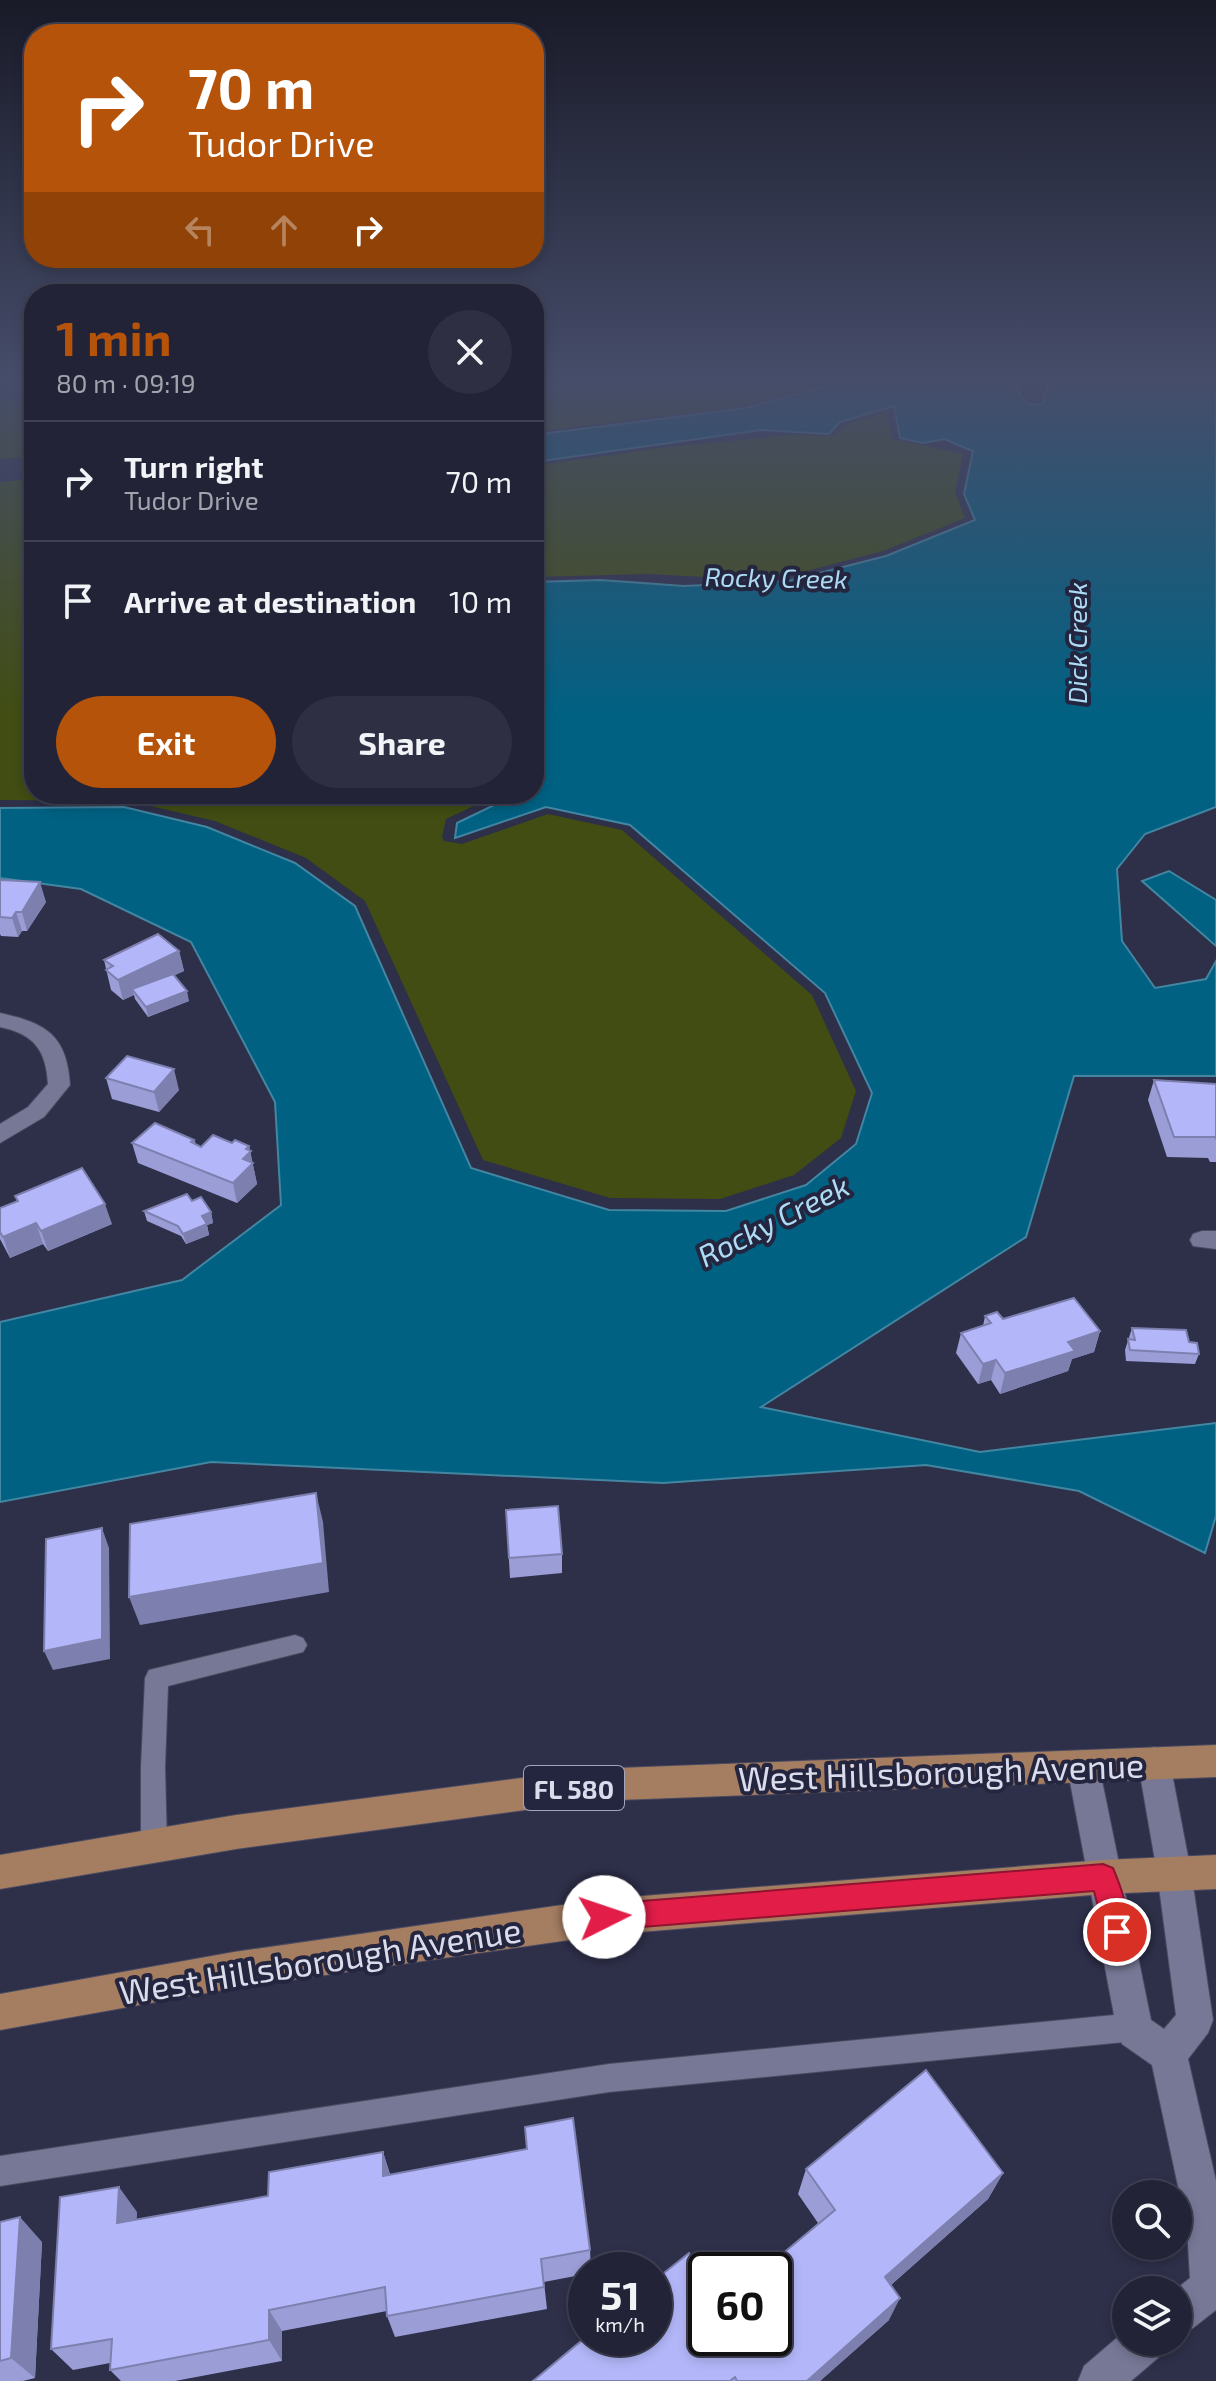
<!DOCTYPE html>
<html lang="en">
<head>
<meta charset="utf-8">
<style>
	body { margin:0; font-family:"Exo 2",sans-serif; background:#2e2f42; color:#f1f3f6; height:100vh; display:flex; flex-direction:column; font-size:30px; white-space:nowrap }
	* { box-sizing:border-box; margin:0 }
	p { font-size:26px; color:#a2a4ad }
	.icon { flex:none; width:44px; height:44px; fill:none; stroke:currentColor; stroke-width:2; stroke-linecap:round; stroke-linejoin:round }
	.map { position:relative; flex:1; overflow:hidden }
	.panel { position:absolute; left:24px; top:284px; width:520px; height:520px; display:flex; flex-direction:column; background:#222337; border-radius:32px; box-shadow:0 4px 12px #0003,0 0 0 2px #3f4052 }
	.panel>* { flex:none }
	.top-card { position:absolute; left:24px; top:24px; width:520px; height:244px; border-radius:32px; box-shadow:0 4px 12px #0003,0 0 0 2px #3f4052; background:#b45309; color:#fff; overflow:hidden }
	.buttons { position:absolute; left:1112px; top:2180px; display:grid; gap:16px }
	.buttons a { display:grid; place-items:center; width:80px; height:80px; border-radius:50%; background:#222337; box-shadow:0 4px 12px #0003,0 0 0 2px #3f4052; font-size:40px }
	.speed { position:absolute; left:568px; top:2252px; display:flex; gap:16px; font-size:40px; font-weight:700; text-align:center }
	.speed>* { display:grid; place-content:center; width:104px; height:104px; border-radius:50%; background:#222337; box-shadow:0 4px 12px #0003,0 0 0 2px #3f4052; line-height:1 }
	.speed small { font-size:20px; font-weight:400 }
	.speed .limit { border:4px solid #111; border-radius:12px; background:#fff; color:#111 }
	.pin { position:absolute; display:grid; place-items:center; width:68px; height:68px; color:#fff; margin:-34px; border:4px solid #fff; border-radius:50%; box-shadow:0 2px 8px #0007 }
	.me { position:absolute; width:88px; margin:-44px; rotate:86deg; stroke-linejoin:round; filter:drop-shadow(0 0 6px #0008) }
	.turn { display:flex; align-items:center; gap:28px; height:168px; padding:0 32px; font-size:36px }
	.turn .icon { width:104px; height:104px; stroke-width:2.5 }
	.turn b { display:block; font-size:56px; line-height:68px }
	.lanes { display:flex; align-items:center; height:76px; padding:0 32px; background:#0003; justify-content:center; gap:40px; direction:ltr }
	.lanes .off { opacity:.35 }
	.round { display:grid; place-items:center; flex:none; width:84px; height:84px; border-radius:42px; background:#2e2f42 }
	.headline { display:flex; align-items:center; justify-content:space-between; height:136px; padding:0 32px }
	h1 { font-size:48px; font-weight:700; line-height:60px; color:#b45309 }
	.button { display:flex; gap:16px; margin-top:auto; padding:16px 32px }
	.button a { flex:1; height:92px; border-radius:48px; background:#b45309; color:#fff; font-size:32px; font-weight:700; line-height:92px; text-align:center }
	.button a+a { background:#2e2f42; color:#f1f3f6 }
	ul { padding:0; list-style:none }
	li { display:flex; align-items:center; gap:24px; height:120px; padding:0 32px; border-top:2px solid #3f4052 }
	li div { flex:1 }
	li b { display:block; font-size:30px }
	li em { font-style:normal }
	.map>svg:first-child { display:block }
	.green { fill:#414d13 }
	.water { fill:#016183; stroke:#4286a2; stroke-width:2 }
	.lines { fill:none; stroke-linecap:round; stroke-linejoin:round }
	.service-casing { stroke:#4a4a60; stroke-width:2 }
	.minor-casing { stroke:#4a4a60; stroke-width:2 }
	.primary-casing { stroke:#4a4a60; stroke-width:2 }
	.service { fill:#767896; fill-rule:evenodd }
	.minor { fill:#767896; fill-rule:evenodd }
	.primary { fill:#a57e62; fill-rule:evenodd }
	.wall { fill:#9a9dd6 }
	.shaded-wall { fill:#7d80ae }
	.building { fill:#b3b7f9; stroke:#7d80ae; stroke-width:2 }
	.route { fill:#e11d48; stroke:#92132f; stroke-width:2 }
	.labels { text-anchor:middle; dominant-baseline:central; stroke-width:8; stroke-linejoin:round; paint-order:stroke }
	.far-water-label { font-size:26px; font-style:italic; fill:#aedbf4; stroke:#24253f }
	.shield { fill:#24253f; stroke:#a3a5b8; stroke-width:2 }
	.shield-label { font-size:26px; font-weight:bold; fill:#dadcec }
	.water-label { font-size:30px; font-style:italic; fill:#aedbf4; stroke:#24253f }
	.near-street-label { font-size:34px; fill:#dadcec; stroke:#24253f }
</style>
</head>
<body>
<div class="map">
<svg width="1216" height="2381" viewBox="0 0 1216 2381">
	<rect width="100%" height="100%" fill="#2e2f49"/>
	<!-- green -->
	<g class="green">
		<polygon points="534,383 826,383 741,406 534,432"/>
		<polygon points="0,399 34,401 34,456 0,459"/>
		<polygon points="887,412 893,439 963,454 955,492 965,518 883,551 783,577 745,579 646,574 534,577 534,466 659,448 791,435 834,436 847,424"/>
		<polygon points="34,479 34,794 493,794 495,796 446,819 442,837 444,841 462,844 548,814 622,830 812,995 856,1091 841,1138 794,1175 720,1199 610,1198 483,1160 365,901 306,858 215,821 129,801 0,800 0,482"/>
	</g>
	<!-- water -->
	<g class="water">
		<path d="M838,383h178c4,15 11,26 27,20l6,-20h167v424l-71,27 -28,35 5,72 33,47 51,-9 10,-18v115h-142l-48,161 -265,170 219,45 236,-29v93l-11,37 -126,-62 -153,-26 -263,18 -452,-21 -211,40v-180l182,-42 99,-75 -6,-103 -84,-160 -110,-53 -81,-11v-70l124,-1 83,20 88,36 60,43 116,262 138,42 117,1 80,-26 50,-41 16,-51 -47,-100 -195,-168 -84,-18 -91,31 2,-15 54,-26 -3,-3h26v-212l67,-2 83,6 104,-5 98,-25 89,-36 -11,-26 9,-43 -29,-12 -21,4 -23,-5 -6,-32 -54,16 -11,12 -68,-4 -227,32v-27l212,-27z"/>
		<polygon points="1169,871 1216,900 1216,946 1142,881"/>
	</g>
	<g class="lines">
		<defs>
			<g id="service">
				<polygon points="295,1635 303,1638 307,1645 303,1652 168,1686 165,1767 167,1846 163,1855 154,1859 145,1855 141,1846 141,1767 145,1678 149,1670"/>
				<polygon points="1135,2013 1145,2017 1149,2027 1145,2037 1135,2041 609,2092 0,2186 0,2156 609,2064"/>
			</g>
			<g id="minor">
				<path d="M0,1013c46,10 67,22 70,72l-26,32 -44,26v-19l28,-17 20,-23c-2,-34 -14,-50 -48,-57z"/>
				<polygon points="1202,1231 1216,1231 1216,1249 1193,1246 1190,1240 1193,1234"/>
				<polygon points="1154,1747 1166,1752 1170,1763 1191,1872 1213,2020 1208,2033 1188,2059 1216,2181 1216,2310 1193,2328 1178,2334 1178,2290 1175,2290 1190,2278 1187,2228 1152,2065 1122,2044 1117,2031 1067,1766 1071,1755 1083,1750 1095,1755 1099,1766 1151,2020 1164,2029 1176,2015 1157,1872 1138,1763 1142,1752"/>
				<polygon points="1126,2330 1126,2342 1165,2342 1159,2357 1131,2381 1078,2381 1084,2366"/>
			</g>
			<g id="primary">
				<polygon points="1216,1745 1216,1777 592,1801 236,1849 0,1889 0,1855 236,1815 592,1769"/>
				<polygon points="1216,1855 1216,1889 1103,1894 604,1935 234,1988 0,2030 0,1994 234,1952 604,1899 1103,1860"/>
			</g>
		</defs>
		<!-- service casing -->
		<use href="#service" class="service-casing"/>
		<!-- minor casing -->
		<use href="#minor" class="minor-casing"/>
		<!-- primary casing -->
		<use href="#primary" class="primary-casing"/>
		<!-- service -->
		<use href="#service" class="service"/>
		<!-- minor -->
		<use href="#minor" class="minor"/>
		<!-- primary -->
		<use href="#primary" class="primary"/>
	</g>
	<!-- wall -->
	<g class="wall">
		<polygon points="0,880 46,902 27,931 22,931 18,937 1,936 0,934"/>
		<polygon points="179,951 184,971 174,975 189,1001 148,1017 135,999 134,995 123,1000 111,990 104,960"/>
		<polygon points="106,1078 179,1090 159,1112 112,1099"/>
		<polygon points="1154,1080 1216,1084 1216,1162 1210,1162 1208,1158 1167,1157 1148,1100"/>
		<polygon points="194,1140 196,1144 201,1147 232,1143 249,1146 257,1184 237,1203 138,1163 132,1143"/>
		<polygon points="15,1196 112,1224 48,1251 43,1244 10,1258 0,1239 0,1208 17,1201"/>
		<polygon points="192,1201 211,1212 213,1223 207,1225 209,1235 186,1244 181,1236 147,1221 144,1211"/>
		<polygon points="985,1316 1003,1319 1100,1331 1094,1352 1072,1359 1068,1371 1000,1394 991,1380 978,1384 956,1353 961,1333 983,1326"/>
		<polygon points="1132,1328 1189,1342 1199,1354 1195,1364 1126,1361 1125,1350"/>
		<polygon points="506,1510 562,1554 562,1573 510,1578"/>
		<polygon points="383,2152 390,2174 590,2250 591,2270 586,2270 586,2274 544,2282 547,2309 395,2337 387,2316 387,2311 282,2331 282,2361 175,2381 121,2381 110,2370 110,2363 73,2370 51,2349 137,2212 136,2220 268,2196"/>
		<polygon points="806,2169 1003,2173 988,2199 891,2285 889,2320 820,2381 532,2381 706,2338 818,2223 798,2194"/>
		<polygon points="0,2222 42,2242 35,2378 23,2381 0,2381"/>
	</g>
	<!-- shaded-wall -->
	<g class="shaded-wall">
		<polygon points="40,882 46,902 27,931 22,912"/>
		<polygon points="16,912 22,931 18,937 12,918"/>
		<polygon points="179,951 184,971 136,994 132,989 134,995 123,1000 118,980"/>
		<polygon points="187,991 189,1001 148,1017 146,1007"/>
		<polygon points="174,1069 179,1090 159,1112 154,1092"/>
		<polygon points="249,1146 257,1184 237,1203 233,1183 246,1149"/>
		<polygon points="105,1204 112,1224 48,1251 41,1231"/>
		<polygon points="211,1212 213,1223 207,1225 209,1235 186,1244 183,1234 202,1216"/>
		<polygon points="36,1223 43,1244 10,1258 3,1237"/>
		<polygon points="1100,1331 1094,1352 1072,1359 1068,1371 1000,1394 1005,1373 1068,1342"/>
		<polygon points="996,1360 991,1380 978,1384 983,1364"/>
		<polygon points="316,1493 323,1522 329,1592 140,1625 129,1597"/>
		<polygon points="102,1528 109,1548 110,1659 53,1670 44,1651"/>
		<polygon points="383,2152 391,2178 383,2176"/>
		<polygon points="1003,2173 988,2199 875,2299 885,2277"/>
		<polygon points="119,2187 137,2212 135,2247 117,2223"/>
		<polygon points="20,2217 42,2242 35,2378 11,2358"/>
		<polygon points="900,2298 889,2320 820,2381 807,2381"/>
		<polygon points="269,2310 282,2331 282,2361 269,2340"/>
	</g>
	<!-- building -->
	<g class="building">
		<polygon points="0,880 40,882 22,912 16,912 12,918 0,917"/>
		<polygon points="158,934 179,951 118,980 106,970 113,966 104,960"/>
		<polygon points="173,974 187,991 146,1007 132,989"/>
		<polygon points="127,1056 174,1069 154,1092 106,1078"/>
		<polygon points="1154,1080 1216,1084 1216,1139 1215,1137 1174,1137"/>
		<polygon points="155,1123 194,1140 191,1142 201,1147 213,1135 232,1143 235,1140 249,1146 246,1149 251,1151 243,1159 253,1163 233,1183 132,1143"/>
		<polygon points="82,1168 105,1204 41,1231 36,1223 3,1237 0,1232 0,1208 18,1201 15,1196"/>
		<polygon points="187,1194 192,1201 201,1197 211,1212 202,1216 207,1224 183,1234 178,1226 144,1211"/>
		<polygon points="1074,1298 1100,1331 1068,1342 1075,1351 1005,1373 996,1360 983,1364 961,1333 991,1323 985,1316 997,1312 1003,1319"/>
		<polygon points="1132,1328 1186,1330 1189,1342 1197,1343 1199,1354 1130,1350 1128,1339 1135,1340"/>
		<polygon points="316,1493 323,1563 129,1597 130,1524"/>
		<polygon points="558,1506 562,1554 509,1558 506,1510"/>
		<polygon points="102,1528 102,1639 44,1651 46,1539"/>
		<polygon points="926,2070 1003,2173 885,2277 900,2298 807,2381 737,2381 735,2377 730,2381 533,2381 586,2337 586,2338 654,2338 654,2281 689,2253 706,2281 706,2338 774,2338 774,2270 763,2270 835,2210 806,2169"/>
		<polygon points="573,2118 590,2250 541,2259 544,2287 387,2316 385,2287 269,2310 269,2340 110,2370 112,2339 51,2349 60,2197 119,2187 117,2223 268,2196 269,2172 383,2152 383,2176 527,2149 525,2127"/>
		<polygon points="20,2217 11,2358 0,2361 0,2222"/>
	</g>
	<!-- sky -->
	<linearGradient id="sky" x2="0" y2="1"><stop stop-color="#191a28"/><stop offset="0.53" stop-color="#464d6a"/><stop offset="1" stop-color="#464d6a" stop-opacity="0"/></linearGradient>
	<rect width="1216" height="717" fill="url(#sky)"/>
	<!-- route -->
	<path class="route" d="M1103,1864l10,4c8,19 21,55 13,74l-9,4 -10,-4 -13,-51 -490,39 -10,-4 -4,-9 4,-9 10,-4z"/>
	<g class="labels">
		<!-- far-water labels -->
		<g class="far-water-label">
			<text transform="translate(776 577) rotate(1)">Rocky Creek</text>
			<text transform="translate(1076 643) rotate(-90)">Dick Creek</text>
		</g>
		<!-- shield labels -->
		<rect class="shield" x="524" y="1766" width="100" height="44" rx="6"/>
		<g class="shield-label">
			<text x="574" y="1788">FL 580</text>
		</g>
		<!-- water labels -->
		<g class="water-label">
			<text transform="translate(773 1220) rotate(-27)">Rocky Creek</text>
		</g>
		<!-- near-street labels -->
		<g class="near-street-label">
			<text transform="translate(941 1771) rotate(-2)">West Hillsborough Avenue</text>
			<text transform="translate(320 1960) rotate(-9)">West Hillsborough Avenue</text>
		</g>
	</g>
</svg>
<div class="buttons">
<a><svg class="icon" aria-label="search" viewBox="0 0 24 24"><circle cx="10" cy="10" r="6"/><path d="M15 15l6 6"/></svg></a>
<a><svg class="icon" aria-label="layers" viewBox="0 0 24 24"><path d="M12 4l9 5-9 5-9-5zM3 14l9 5 9-5"/></svg></a>
</div>
<div class="speed"><div>51<small>km/h</small></div><div class="limit">60</div></div>
<div class="pin" style="left:1117px;top:1932px;background:#d93025"><svg class="icon" aria-label="arrive" viewBox="0 0 24 24"><path d="M6 21V4h12l-3 4 3 4H6"/></svg></div>
<svg class="me" style="left:604px;top:1917px" viewBox="-20 -20 40 40"><circle r="19" fill="#fff"/><path d="M0-13L10 11 0 6-10 11z" fill="#e11d48"/></svg>
<div class="top-card">
<div class="turn"><svg class="icon" aria-label="right" viewBox="0 0 24 24"><path d="M7 20v-9h11M14 6l5 5-5 5"/></svg><div><b>70 m</b>Tudor Drive</div></div>
<div class="lanes"><svg class="icon off" aria-label="left" viewBox="0 0 24 24"><path d="M17 20v-9H6M10 6l-5 5 5 5"/></svg><svg class="icon off" aria-label="ahead" viewBox="0 0 24 24"><path d="M12 20V5M6 11l6-6 6 6"/></svg><svg class="icon" aria-label="right" viewBox="0 0 24 24"><path d="M7 20v-9h11M14 6l5 5-5 5"/></svg></div>
</div>
<section class="panel">
<div class="headline"><div><h1>1 min</h1><p>80 m · 09:19</p></div><a class="round"><svg class="icon" aria-label="close" viewBox="0 0 24 24"><path d="M6 6l12 12M18 6L6 18"/></svg></a></div>
<ul>
<li><svg class="icon" aria-label="right" viewBox="0 0 24 24"><path d="M7 20v-9h11M14 6l5 5-5 5"/></svg><div><b>Turn right</b><p>Tudor Drive</p></div><em>70 m</em></li>
<li><svg class="icon" aria-label="arrive" viewBox="0 0 24 24"><path d="M6 21V4h12l-3 4 3 4H6"/></svg><div><b>Arrive at destination</b></div><em>10 m</em></li>
</ul>
<div class="button"><a>Exit</a><a>Share</a></div>
</section>
</div>
</body>
</html>
